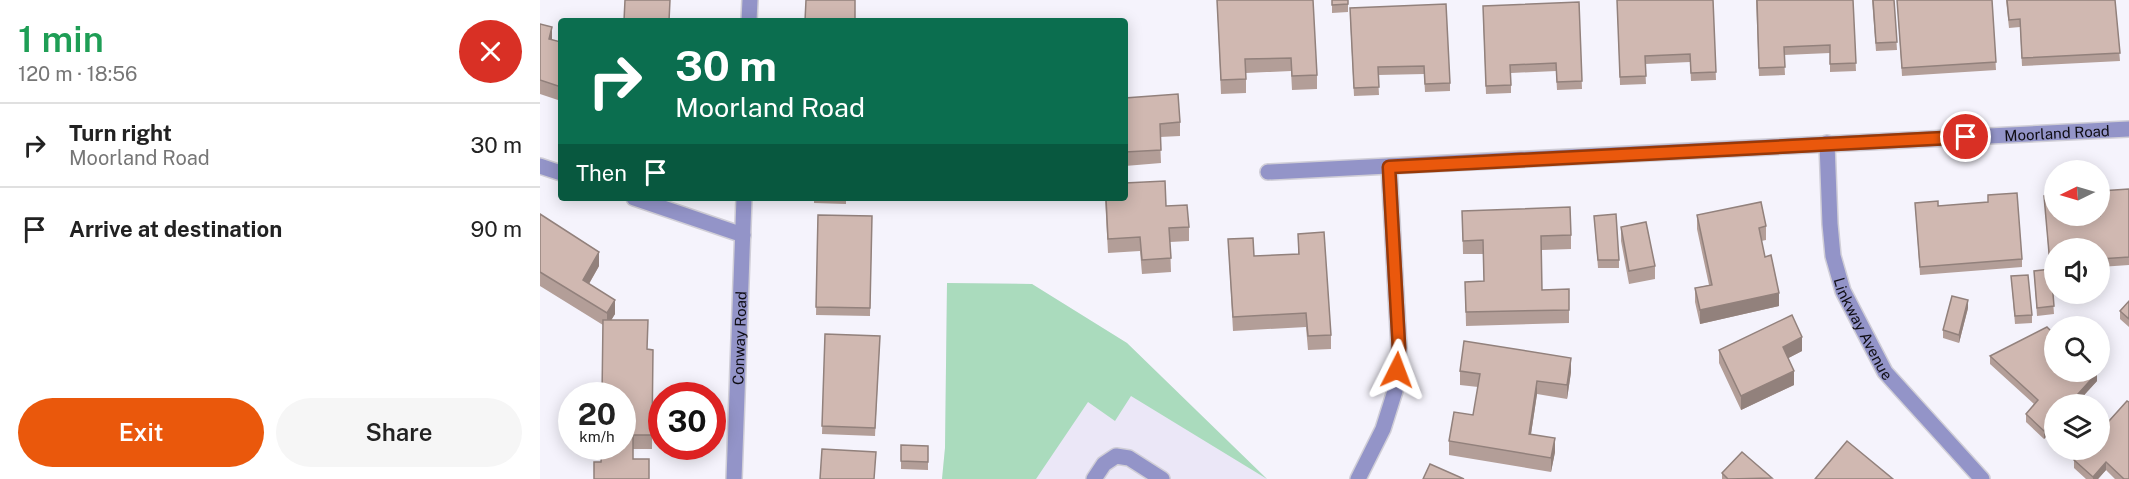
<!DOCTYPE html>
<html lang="en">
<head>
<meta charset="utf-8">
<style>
	body { margin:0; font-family:"Public Sans",sans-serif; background:#f6f6f6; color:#222; height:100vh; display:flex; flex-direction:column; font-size:22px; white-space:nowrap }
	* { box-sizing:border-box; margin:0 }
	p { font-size:20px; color:#767676 }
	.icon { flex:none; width:33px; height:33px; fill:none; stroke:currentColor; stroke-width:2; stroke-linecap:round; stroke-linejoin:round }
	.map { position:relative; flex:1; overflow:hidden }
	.drawer { display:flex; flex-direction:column; background:#fff; width:540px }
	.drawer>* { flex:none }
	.guide { position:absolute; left:18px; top:18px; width:570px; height:183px; border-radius:6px; box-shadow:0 3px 15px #0003; background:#0b6e4f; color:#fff; overflow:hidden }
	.needle { width:39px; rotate:265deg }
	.controls { position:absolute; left:1504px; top:160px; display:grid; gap:12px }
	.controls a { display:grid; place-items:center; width:66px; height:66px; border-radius:50%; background:#fff; box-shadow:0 3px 15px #0003; font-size:30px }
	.speed { position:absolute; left:18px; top:382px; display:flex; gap:12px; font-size:30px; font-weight:700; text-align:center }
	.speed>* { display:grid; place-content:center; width:78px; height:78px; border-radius:50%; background:#fff; box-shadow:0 3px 15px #0003; line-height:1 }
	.speed small { font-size:15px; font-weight:400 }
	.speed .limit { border:9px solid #d22; background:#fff; color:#111 }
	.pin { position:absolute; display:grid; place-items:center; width:51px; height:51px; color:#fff; margin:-26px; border:3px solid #fff; border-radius:50%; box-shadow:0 2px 6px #0007 }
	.me { position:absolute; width:66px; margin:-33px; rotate:3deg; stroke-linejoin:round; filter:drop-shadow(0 0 4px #0008) }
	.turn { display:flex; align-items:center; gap:21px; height:126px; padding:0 18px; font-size:27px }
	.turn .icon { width:78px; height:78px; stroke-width:2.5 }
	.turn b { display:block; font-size:42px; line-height:51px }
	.then { display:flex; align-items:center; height:57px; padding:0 18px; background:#0003; gap:12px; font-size:22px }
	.round { display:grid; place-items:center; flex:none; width:63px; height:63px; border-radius:32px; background:#f6f6f6 }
	.head { display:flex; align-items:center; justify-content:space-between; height:102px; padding:0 18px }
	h1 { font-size:36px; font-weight:600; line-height:45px; color:#1e9e55 }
	.action { display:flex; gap:12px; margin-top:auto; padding:12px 18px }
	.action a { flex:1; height:69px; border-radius:36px; background:#ea580c; color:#fff; font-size:24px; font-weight:600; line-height:69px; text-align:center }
	.action a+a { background:#f6f6f6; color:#222 }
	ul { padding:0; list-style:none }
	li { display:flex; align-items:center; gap:18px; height:84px; padding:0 18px; border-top:2px solid #e0e0e0 }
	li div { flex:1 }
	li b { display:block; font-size:22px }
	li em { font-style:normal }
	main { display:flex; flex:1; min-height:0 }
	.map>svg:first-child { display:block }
	.built { fill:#ebe7f7 }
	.green { fill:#aadbbd }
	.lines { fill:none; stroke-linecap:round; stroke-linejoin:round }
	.minor-casing { stroke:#d0ced7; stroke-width:18 }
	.minor { stroke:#9394c8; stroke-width:15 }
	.wall { fill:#b39e98 }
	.shaded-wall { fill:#92817c }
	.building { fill:#d0b8b1; stroke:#92817c; stroke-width:1.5 }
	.route-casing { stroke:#983908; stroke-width:15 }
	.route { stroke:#ea580c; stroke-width:10 }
	.labels { text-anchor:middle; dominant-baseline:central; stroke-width:6; stroke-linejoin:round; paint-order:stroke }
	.street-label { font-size:15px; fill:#0f0d14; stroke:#fff }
</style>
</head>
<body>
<main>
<section class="drawer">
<div class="head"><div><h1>1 min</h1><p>120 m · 18:56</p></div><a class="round" style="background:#d93025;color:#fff"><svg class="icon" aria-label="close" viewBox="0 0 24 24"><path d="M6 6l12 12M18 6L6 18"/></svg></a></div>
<ul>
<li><svg class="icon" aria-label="right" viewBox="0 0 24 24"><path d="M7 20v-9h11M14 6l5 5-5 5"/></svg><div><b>Turn right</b><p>Moorland Road</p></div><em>30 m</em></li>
<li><svg class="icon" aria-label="arrive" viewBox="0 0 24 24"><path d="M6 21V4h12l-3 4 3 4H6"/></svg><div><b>Arrive at destination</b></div><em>90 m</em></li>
</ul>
<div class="action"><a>Exit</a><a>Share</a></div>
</section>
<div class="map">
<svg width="1589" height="479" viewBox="0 0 1589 479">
	<rect width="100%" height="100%" fill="#f5f3fc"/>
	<!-- built -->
	<polygon class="built" points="407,283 492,284 587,343 727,479 402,479 405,448"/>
	<!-- green -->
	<polygon class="green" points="407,283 492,284 587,343 727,479 591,396 575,421 548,402 496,479 402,479 405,448"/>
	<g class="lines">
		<defs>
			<g id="minor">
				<polyline points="209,21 210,0"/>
				<path id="s1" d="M1287,143l3,81 3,32 10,35 42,81 97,107"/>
				<polyline points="0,166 21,173"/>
				<path id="s2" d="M728,172l861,-43"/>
				<polyline points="94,198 203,235"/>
				<path id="s3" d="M194,479l10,-281"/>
				<polyline points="554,479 564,464 576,456 589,458 622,479"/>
				<polyline points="818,479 843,429 855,391 859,348 849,167"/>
			</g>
		</defs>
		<!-- minor casing -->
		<use href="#minor" class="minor-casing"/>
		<!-- minor -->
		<use href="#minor" class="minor"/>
	</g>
	<!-- wall -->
	<g class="wall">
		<polygon points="677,0 777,75 777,89 752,90 751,71 706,73 706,93 681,94"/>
		<polygon points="792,0 808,0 808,12 792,13"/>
		<polygon points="1077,0 1173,0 1176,80 1151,81 1150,62 1105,64 1106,84 1080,85"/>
		<polygon points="1216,0 1313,0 1316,71 1290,72 1290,53 1244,55 1245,75 1219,76"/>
		<polygon points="1332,0 1354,0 1357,50 1336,51"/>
		<polygon points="1357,0 1452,0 1456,70 1362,76"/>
		<polygon points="1466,0 1575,0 1580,61 1482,66 1480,27 1469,28"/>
		<polygon points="1039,2 1042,89 1017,90 1016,71 971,73 971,93 946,94 943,14"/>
		<polygon points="810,17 910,83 910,91 885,92 884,74 838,75 839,95 814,96"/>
		<polygon points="0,24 12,40 21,42 21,101 0,94"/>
		<polygon points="585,98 640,122 640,136 620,137 621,163 585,166"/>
		<polygon points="1589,189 1589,265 1560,267 1560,249 1515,249 1515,271 1511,272 1514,314 1497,316 1494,271 1510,269 1504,196"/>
		<polygon points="1448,195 1482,259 1482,267 1380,275 1375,203 1398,206 1448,202"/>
		<polygon points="274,198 306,198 306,204 274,203"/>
		<polygon points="565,198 585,198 649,227 649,241 630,242 631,272 602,274 600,251 568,253"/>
		<polygon points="922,211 1031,235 1031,249 1002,250 1002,290 1029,289 1029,323 926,326 925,282 944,281 943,254 923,254"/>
		<polygon points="0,214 59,266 49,284 75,314 71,320 107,349 113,350 112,449 93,449 61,462 63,325 0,286"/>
		<polygon points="278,215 332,216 330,316 276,315"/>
		<polygon points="1157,215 1226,226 1226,240 1221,241 1225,257 1239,306 1160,324 1155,302 1155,288 1169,285 1157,229"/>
		<polygon points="1054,216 1079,260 1079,268 1058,268"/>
		<polygon points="1081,227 1115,266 1115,279 1089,284 1081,241"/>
		<polygon points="758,234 791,335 791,349 768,350 766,327 693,331 688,239 714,256 758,254"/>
		<polygon points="1471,276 1492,315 1492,323 1475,324"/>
		<polygon points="1589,301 1589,327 1580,319 1580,311"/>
		<polygon points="1428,308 1419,343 1403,338 1403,330"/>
		<polygon points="285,334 340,336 335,436 282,434"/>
		<polygon points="1179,350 1262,351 1248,358 1254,385 1201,410 1179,363"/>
		<polygon points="1450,356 1557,381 1535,405 1515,405 1515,427 1504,439 1486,422 1486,414 1494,404 1450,364"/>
		<polygon points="920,371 1031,372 1027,399 997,394 991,434 1015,452 1011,472 909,455 909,441 933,415 938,387 920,385"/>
		<polygon points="1587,401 1589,479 1575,479 1566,470 1558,479 1546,479 1534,468 1534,460"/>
		<polygon points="361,445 388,446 388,470 361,469"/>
		<polygon points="1182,473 1232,479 1182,479"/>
	</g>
	<!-- shaded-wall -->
	<g class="shaded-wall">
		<polygon points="12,27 12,41 9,39"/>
		<polygon points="59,252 59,266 43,294 43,280"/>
		<polygon points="1239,293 1239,306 1160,324 1160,310"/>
		<polygon points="75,300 75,314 67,327 67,313"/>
		<polygon points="1428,300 1428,308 1419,343 1419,335"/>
		<polygon points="1262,337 1262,351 1243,361 1243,347"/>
		<polygon points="1031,358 1031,372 1027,399 1027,385"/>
		<polygon points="1254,371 1254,385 1201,410 1201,396"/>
		<polygon points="1557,373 1557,381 1535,405 1528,405"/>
		<polygon points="997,381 997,394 989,447 989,434"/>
		<polygon points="1515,419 1515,427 1504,439 1504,431"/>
		<polygon points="1015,438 1015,452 1011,472 1011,458"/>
		<polygon points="1566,462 1566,470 1558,479 1553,479 1553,477"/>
	</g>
	<!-- building -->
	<g class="building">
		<polygon points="85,0 130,0 129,21 84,21"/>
		<polygon points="266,0 315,0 315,20 334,21 265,21"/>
		<polygon points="677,0 773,0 777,75 752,76 751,58 705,59 706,79 681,80"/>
		<polygon points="792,0 808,0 808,4 792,5"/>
		<polygon points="1077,0 1173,0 1176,72 1151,73 1150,54 1105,56 1106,76 1080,77"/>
		<polygon points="1217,0 1313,0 1316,63 1290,64 1290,45 1244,47 1245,67 1219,68"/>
		<polygon points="1333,0 1354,0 1357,42 1336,43"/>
		<polygon points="1357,0 1452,0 1456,62 1362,68"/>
		<polygon points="1467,0 1575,0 1580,53 1482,58 1480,19 1469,20"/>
		<polygon points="1039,2 1042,81 1017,82 1016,63 970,65 971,85 946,86 943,6"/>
		<polygon points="906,4 910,83 885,84 884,66 838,67 839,87 814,88 810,8"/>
		<polygon points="0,24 12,27 9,39 21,42 21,87 0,80"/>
		<polygon points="638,94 640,122 620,124 621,150 585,152 585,98"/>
		<polygon points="625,181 626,206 647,205 649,227 629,228 631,258 602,260 600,237 568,239 566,198 585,198 585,183"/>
		<polygon points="1589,189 1589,257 1560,259 1560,249 1515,249 1515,263 1510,264 1504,196 1515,195 1515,216 1560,216 1560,191"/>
		<polygon points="1477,193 1482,259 1380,267 1375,203 1398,201 1398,206 1448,202 1448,195"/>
		<polygon points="1221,202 1226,226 1219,228 1225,257 1231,255 1239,293 1160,310 1155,288 1172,285 1157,215"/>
		<polygon points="1030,207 1031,235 1001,236 1002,290 1029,289 1029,310 926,312 925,282 944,281 943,240 923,241 922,211"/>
		<polygon points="0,214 59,252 43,280 75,300 67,313 0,272"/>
		<polygon points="1076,214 1079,260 1058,260 1054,216"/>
		<polygon points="278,215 332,216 330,308 276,307"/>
		<polygon points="1106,222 1115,266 1089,271 1081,227"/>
		<polygon points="784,232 791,335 768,336 766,313 693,317 688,239 713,238 714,256 759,254 758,234"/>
		<polygon points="1511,269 1514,306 1497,308 1494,271"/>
		<polygon points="1488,275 1492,315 1475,316 1471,276"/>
		<polygon points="1412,296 1428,300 1419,335 1403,330"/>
		<polygon points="1589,301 1589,319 1580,311"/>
		<polygon points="1252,315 1262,337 1243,347 1254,371 1201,396 1179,350"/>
		<polygon points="63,320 108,320 107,349 113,350 112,435 93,435 93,459 109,459 109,479 54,479 54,462 61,462 62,447 82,447 82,396 62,396"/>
		<polygon points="1507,327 1515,335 1515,372 1557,373 1528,405 1515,405 1515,419 1504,431 1486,414 1498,400 1450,356"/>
		<polygon points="285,334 340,336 335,428 282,426"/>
		<polygon points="924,341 1031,358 1027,385 997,381 989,434 1015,438 1011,458 909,441 914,412 933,415 940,374 920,371"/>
		<polygon points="1587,401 1589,402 1589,479 1584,479 1566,462 1553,477 1534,460 1543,450 1560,450 1560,431"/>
		<polygon points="1307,441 1353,479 1275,479"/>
		<polygon points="361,445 388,446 388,462 361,461"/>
		<polygon points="282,449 336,452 334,479 280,479"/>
		<polygon points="1202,452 1232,478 1188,479 1182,473"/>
		<polygon points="890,464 924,479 883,479"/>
	</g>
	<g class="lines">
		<defs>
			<polyline id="route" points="857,370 859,348 849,167 1426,137"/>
		</defs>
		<!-- route casing -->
		<use href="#route" class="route-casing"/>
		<!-- route -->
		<use href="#route" class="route"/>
	</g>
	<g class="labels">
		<!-- street labels -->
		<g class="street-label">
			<text stroke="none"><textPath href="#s2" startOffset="790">Moorland Road</textPath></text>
			<text stroke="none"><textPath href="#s1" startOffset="192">Linkway Avenue</textPath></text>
			<text stroke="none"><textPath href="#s3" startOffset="141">Conway Road</textPath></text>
		</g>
	</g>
</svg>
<div class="controls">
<a><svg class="needle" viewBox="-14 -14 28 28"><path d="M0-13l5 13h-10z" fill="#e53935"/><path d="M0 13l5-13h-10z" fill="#767676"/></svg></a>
<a><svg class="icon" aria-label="sound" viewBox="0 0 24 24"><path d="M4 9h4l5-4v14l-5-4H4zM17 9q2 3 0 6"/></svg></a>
<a><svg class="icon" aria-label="search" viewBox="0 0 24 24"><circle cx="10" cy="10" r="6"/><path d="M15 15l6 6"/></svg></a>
<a><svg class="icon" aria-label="layers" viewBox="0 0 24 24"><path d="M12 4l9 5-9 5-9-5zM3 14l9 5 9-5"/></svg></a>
</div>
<div class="speed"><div>20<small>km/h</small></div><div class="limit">30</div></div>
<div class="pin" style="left:1426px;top:137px;background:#d93025"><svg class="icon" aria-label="arrive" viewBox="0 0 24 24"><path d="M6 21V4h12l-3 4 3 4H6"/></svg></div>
<svg class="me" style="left:857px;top:370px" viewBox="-20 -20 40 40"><path d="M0-17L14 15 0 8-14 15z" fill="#ea580c" stroke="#fff" stroke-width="4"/></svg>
<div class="guide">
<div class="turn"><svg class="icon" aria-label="right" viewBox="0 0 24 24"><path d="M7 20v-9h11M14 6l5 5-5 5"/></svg><div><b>30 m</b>Moorland Road</div></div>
<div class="then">Then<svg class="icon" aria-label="arrive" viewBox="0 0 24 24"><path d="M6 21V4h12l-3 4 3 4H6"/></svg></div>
</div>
</div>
</main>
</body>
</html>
